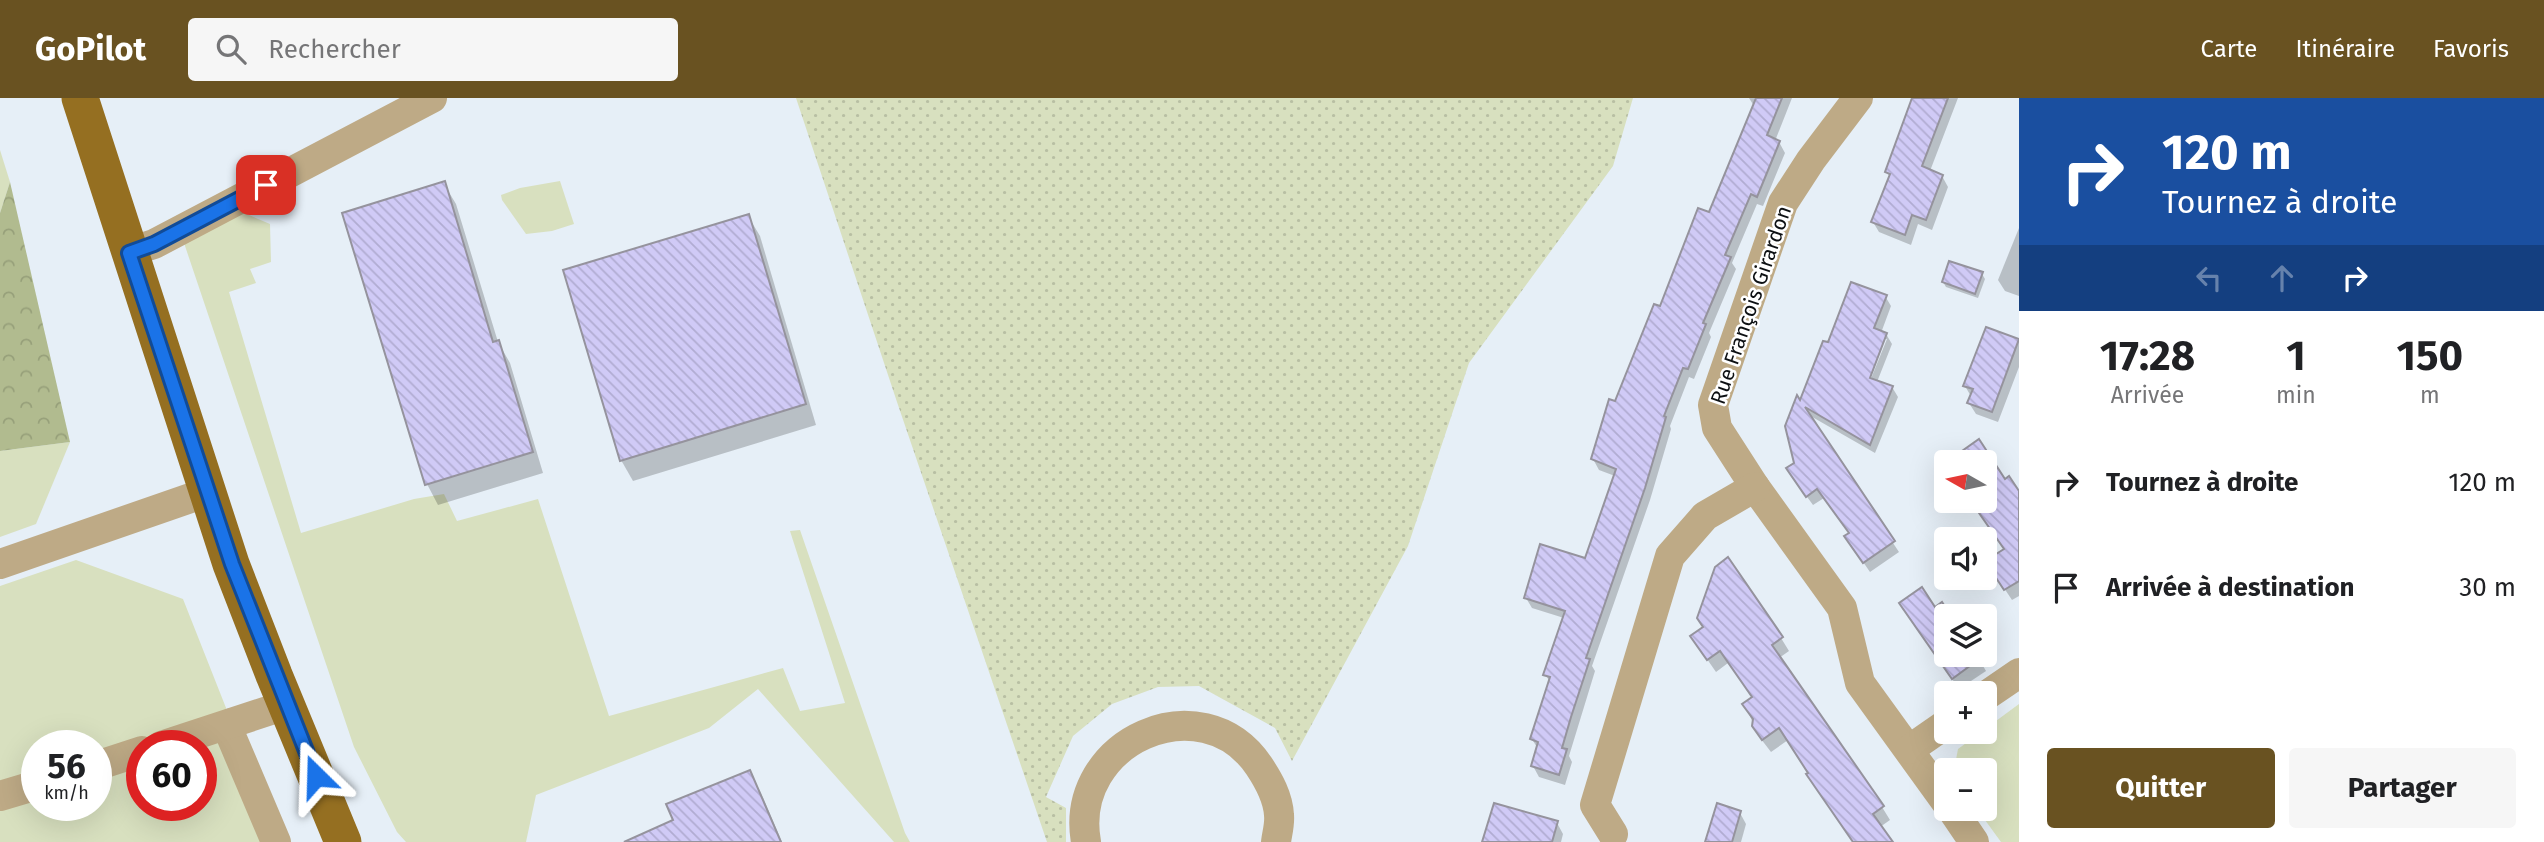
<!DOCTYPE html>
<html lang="fr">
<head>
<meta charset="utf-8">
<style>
	body { margin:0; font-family:"Fira Sans",sans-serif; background:#f6f6f6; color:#202124; height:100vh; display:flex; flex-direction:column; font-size:26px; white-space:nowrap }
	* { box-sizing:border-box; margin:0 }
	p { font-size:23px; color:#757577 }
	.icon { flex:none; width:38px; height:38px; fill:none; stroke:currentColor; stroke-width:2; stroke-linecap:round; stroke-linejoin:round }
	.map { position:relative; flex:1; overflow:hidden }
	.drawer { display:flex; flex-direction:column; background:#fff; width:525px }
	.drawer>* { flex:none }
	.guide { background:#1a4fa0; color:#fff; overflow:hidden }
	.needle { width:46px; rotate:279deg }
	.tools { position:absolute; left:1934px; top:352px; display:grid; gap:14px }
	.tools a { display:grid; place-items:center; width:63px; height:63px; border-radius:7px; background:#fff; box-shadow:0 7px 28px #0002; font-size:35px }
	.speed { position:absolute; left:21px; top:632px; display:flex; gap:14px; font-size:35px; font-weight:700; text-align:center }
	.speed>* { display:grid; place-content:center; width:91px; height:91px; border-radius:50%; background:#fff; box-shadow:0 7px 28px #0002; line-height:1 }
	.speed small { font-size:18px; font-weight:400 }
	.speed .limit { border:10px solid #d22; background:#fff; color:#111 }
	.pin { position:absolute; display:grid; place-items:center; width:60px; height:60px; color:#fff; margin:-30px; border-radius:14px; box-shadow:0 4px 10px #0006 }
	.me { position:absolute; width:77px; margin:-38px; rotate:338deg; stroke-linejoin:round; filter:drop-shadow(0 0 5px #0008) }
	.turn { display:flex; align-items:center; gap:24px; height:147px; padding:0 28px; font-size:32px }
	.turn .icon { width:91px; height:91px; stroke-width:2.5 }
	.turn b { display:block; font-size:49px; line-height:60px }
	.lanes { display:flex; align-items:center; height:66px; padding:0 28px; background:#0003; justify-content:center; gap:35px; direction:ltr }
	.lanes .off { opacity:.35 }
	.eta { display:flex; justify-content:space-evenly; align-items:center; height:119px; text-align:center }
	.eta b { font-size:42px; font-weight:700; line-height:49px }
	.primary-button { display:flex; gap:14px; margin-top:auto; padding:14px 28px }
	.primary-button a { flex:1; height:80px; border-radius:7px; background:#695221; color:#fff; font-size:28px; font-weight:700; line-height:80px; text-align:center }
	.primary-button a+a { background:#f6f6f6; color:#202124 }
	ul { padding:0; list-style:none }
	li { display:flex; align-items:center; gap:21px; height:105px; padding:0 28px }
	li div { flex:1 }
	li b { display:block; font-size:26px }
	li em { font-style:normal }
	header { display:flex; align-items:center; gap:42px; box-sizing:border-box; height:98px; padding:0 35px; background:#695221; color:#fff }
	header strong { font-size:33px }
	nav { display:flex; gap:38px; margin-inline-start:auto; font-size:24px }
	.search { width:490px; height:63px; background:#f6f6f6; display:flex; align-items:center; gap:18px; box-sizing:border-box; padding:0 24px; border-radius:7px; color:#757577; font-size:26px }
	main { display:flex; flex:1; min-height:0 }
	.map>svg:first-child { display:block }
	.grass { fill:#d8e0bf; fill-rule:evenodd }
	.forest { fill:url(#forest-crowns) }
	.park { fill:url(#park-dots) }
	.shadow { fill:#0003; fill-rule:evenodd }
	.building { fill:url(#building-back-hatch); stroke:#95939d; stroke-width:2 }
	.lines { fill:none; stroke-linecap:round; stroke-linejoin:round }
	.minor { stroke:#beaa86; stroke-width:30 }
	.major { stroke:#956f21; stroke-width:37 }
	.route-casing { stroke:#114b97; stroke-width:18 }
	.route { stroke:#1a73e8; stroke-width:12 }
	.labels { text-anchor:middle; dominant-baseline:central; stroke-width:5; stroke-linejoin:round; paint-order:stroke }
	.street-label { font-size:21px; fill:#0c0f12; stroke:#fff }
</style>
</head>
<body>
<header>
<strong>GoPilot</strong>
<div class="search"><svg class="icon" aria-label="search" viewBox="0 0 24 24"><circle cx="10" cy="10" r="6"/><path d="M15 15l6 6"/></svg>Rechercher</div>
<nav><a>Carte</a><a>Itinéraire</a><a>Favoris</a></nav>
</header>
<main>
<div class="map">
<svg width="2019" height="744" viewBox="0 0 2019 744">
	<defs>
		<pattern id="forest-crowns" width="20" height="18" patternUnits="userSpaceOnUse" patternTransform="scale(1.75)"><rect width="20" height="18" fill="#b1bb8f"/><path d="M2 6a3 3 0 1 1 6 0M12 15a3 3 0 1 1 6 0" fill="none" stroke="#97a07a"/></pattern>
		<pattern id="park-dots" width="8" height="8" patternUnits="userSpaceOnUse" patternTransform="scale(1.75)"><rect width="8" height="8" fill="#d8e0bf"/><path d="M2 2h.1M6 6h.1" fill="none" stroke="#b8bfa3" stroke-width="1.8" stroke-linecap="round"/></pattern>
		<pattern id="building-back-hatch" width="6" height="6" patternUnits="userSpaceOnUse" patternTransform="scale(1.75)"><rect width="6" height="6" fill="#d0caf6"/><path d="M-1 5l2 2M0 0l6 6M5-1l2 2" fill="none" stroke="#b1acd2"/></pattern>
	</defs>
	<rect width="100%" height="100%" fill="#e6eff7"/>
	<!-- grass -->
	<g class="grass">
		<polygon points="0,52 10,84 0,115"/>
		<polygon points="560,83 574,126 552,133 526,136 502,102 501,97 520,90"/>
		<polygon points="242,114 270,126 271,164 250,171 256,185 229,194 301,435 414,401 444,396 457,423 538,401 609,618 783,570 800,613 845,605 790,433 800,432 905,735 910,744 894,744 758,591 709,630 536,697 526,744 406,744 397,734 354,649 184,145"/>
		<polygon points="70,344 36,426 0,439 0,353"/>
		<path d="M76,462l107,39 96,243h-279v-256zM37,648h59v59h-59zM142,648h59v59h-59z"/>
		<polygon points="2019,606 2019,744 2001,744 1977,711 1984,710 1984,672 1954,672 1958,651"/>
	</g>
	<!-- forest -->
	<polygon class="forest" points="10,84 70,344 0,353 0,115"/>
	<!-- park -->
	<polygon class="park" points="796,0 1633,0 1613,68 1469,265 1408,448 1292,663 1275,630 1199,588 1158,589 1112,606 1073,638 1046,699 1066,710 1066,744 1047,744 897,304"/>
	<!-- shadow -->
	<g class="shadow">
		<polygon points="1749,0 1792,0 1775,43 1779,44 1785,55 1763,108 1757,106 1732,165 1736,171 1709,235 1711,239 1694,281 1689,279 1670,328 1671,331 1650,402 1592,568 1595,573 1569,658 1572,664 1565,687 1539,679 1533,668 1538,651 1532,641 1550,584 1545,576 1564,520 1532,510 1526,500 1586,462 1615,378 1599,372 1593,361 1616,305 1661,210 1710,116 1754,8"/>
		<polygon points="1914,0 1958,0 1930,73 1942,78 1948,89 1932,132 1918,126 1911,147 1879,134 1873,124 1890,79 1887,74"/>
		<polygon points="444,86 456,106 498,244 510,265 543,375 438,407 427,386"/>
		<polygon points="748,118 760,138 816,327 633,383 621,362"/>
		<polygon points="2019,130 2019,198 2005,193 1998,182"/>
		<polygon points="1982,176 1985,181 1978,200 1946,189 1943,184"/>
		<path d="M1885,198l6,10 -10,27 5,1 6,10 -15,38 15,5 6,10 -23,56 -68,-39 92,138 -29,20 -18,-26 -2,-12 -26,-36 -11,7 -19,-26 6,-76 29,-59zM1883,241h4l-19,47 -3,-1z"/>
		<polygon points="1987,231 2019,244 2019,269 1998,324 1976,316 1969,305 1972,300 1965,288"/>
		<polygon points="1978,344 2005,383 2019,397 2019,498 2012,502 1994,475 2005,452 1984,402 1984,364 1949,364"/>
		<polygon points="1935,512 1949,518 1946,518 1946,556 1976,556 1986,573 1959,591 1908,516"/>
		<polygon points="1781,540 1789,553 1779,560 1882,709 1890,722 1880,729 1891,744 1854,744 1788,642 1771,654 1761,641 1744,606 1753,600 1728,565 1716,574 1700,551"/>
		<polygon points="749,674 761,695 782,744 661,744 675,723"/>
		<polygon points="1740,715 1746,726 1741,744 1707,744"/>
		<polygon points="1557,725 1563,736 1561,744 1486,744"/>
	</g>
	<!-- building -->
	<g class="building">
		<polygon points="1756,0 1782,0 1767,37 1780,43 1757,99 1751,96 1725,157 1731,159 1703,225 1706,226 1688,271 1683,270 1664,318 1666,319 1645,390 1586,560 1590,561 1571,619 1562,650 1567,651 1559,677 1531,668 1538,644 1530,641 1550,579 1543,577 1565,513 1524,500 1540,446 1585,460 1616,371 1591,361 1609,301 1615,303 1654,206 1660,208 1698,110 1709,114"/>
		<polygon points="1912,0 1948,0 1922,68 1943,77 1926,122 1912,117 1905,137 1871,124 1890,76 1885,74"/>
		<polygon points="445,83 493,244 499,242 533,354 425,387 342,115"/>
		<polygon points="749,116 806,306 620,363 563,172"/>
		<polygon points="1949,163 1983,174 1975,196 1942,184"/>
		<polygon points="1851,184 1887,197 1874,230 1887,235 1870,280 1893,288 1870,347 1805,309 1895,443 1863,465 1844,438 1849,435 1817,391 1806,399 1786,370 1794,365 1785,328 1797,297 1800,302 1823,243 1828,244"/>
		<polygon points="1986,229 2019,241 1992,314 1967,305 1973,291 1963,288"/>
		<polygon points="1979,341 2005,381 2009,378 2019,393 2019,483 2004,492 1985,463 2004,451 1970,402 1984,402 1984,364 1946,364 1946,367 1945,365"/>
		<polygon points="1728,459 1783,539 1772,547 1884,708 1873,716 1893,744 1853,744 1806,676 1808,675 1779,630 1762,642 1752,628 1753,621 1742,606 1752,599 1720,553 1707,562 1690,538 1703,529 1697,520 1715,469"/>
		<polygon points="1922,489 1935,509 1942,504 1951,518 1946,518 1946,556 1975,556 1978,562 1952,581 1899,505"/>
		<polygon points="750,672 781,744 624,744 673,722 666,706"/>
		<polygon points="1494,705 1558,723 1552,744 1482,744"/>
		<polygon points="1717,705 1741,713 1732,744 1705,744"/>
	</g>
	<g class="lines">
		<!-- minor -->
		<g class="minor">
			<polyline points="1858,0 1811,62 1783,105 1713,307 1717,330 1755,389 1842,510 1860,585 1946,704"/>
			<polyline points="129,154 154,146 432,0"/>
			<polyline points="0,466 208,394"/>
			<polyline points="1984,599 2019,575"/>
			<polyline points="232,625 231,638 276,744"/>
			<polyline points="161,648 286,607"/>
			<polyline points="1910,651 1946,626"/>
			<polyline points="96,668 142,653"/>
			<polyline points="0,698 37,687"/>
			<polyline points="1951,710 1974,744"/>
			<polyline points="1613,736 1595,707 1670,458 1705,418 1755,389"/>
			<path d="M1086,744c-18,-101 116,-160 173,-76 10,15 19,31 20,49 1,9 -2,19 -3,27"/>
		</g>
		<!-- major -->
		<polyline class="major" points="80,0 231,466 274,577 343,744"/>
	</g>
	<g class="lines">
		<defs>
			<polyline id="route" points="266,87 154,146 129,155 232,466 316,678"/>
		</defs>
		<!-- route casing -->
		<use href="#route" class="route-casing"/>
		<!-- route -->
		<use href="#route" class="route"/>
	</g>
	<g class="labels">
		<!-- street labels -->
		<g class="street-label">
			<text transform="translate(1751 207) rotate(-71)">Rue François Girardon</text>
		</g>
	</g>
</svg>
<div class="tools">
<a><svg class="needle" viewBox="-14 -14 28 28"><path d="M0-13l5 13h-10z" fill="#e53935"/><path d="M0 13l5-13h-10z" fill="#757577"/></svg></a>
<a><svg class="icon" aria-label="sound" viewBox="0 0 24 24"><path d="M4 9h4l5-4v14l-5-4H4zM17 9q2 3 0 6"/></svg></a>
<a><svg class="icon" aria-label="layers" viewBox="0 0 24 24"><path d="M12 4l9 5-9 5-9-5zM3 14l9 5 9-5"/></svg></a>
<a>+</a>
<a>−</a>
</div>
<div class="speed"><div>56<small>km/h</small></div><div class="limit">60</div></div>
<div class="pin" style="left:266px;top:87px;background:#d93025"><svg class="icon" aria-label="arrive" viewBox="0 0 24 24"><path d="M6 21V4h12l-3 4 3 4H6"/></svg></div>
<svg class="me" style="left:316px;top:678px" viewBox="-20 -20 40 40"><path d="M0-17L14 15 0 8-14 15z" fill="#1a73e8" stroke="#fff" stroke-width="4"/></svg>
</div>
<section class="drawer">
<div class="guide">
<div class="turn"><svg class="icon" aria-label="right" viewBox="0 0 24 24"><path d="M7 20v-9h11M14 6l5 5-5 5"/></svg><div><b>120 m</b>Tournez à droite</div></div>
<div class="lanes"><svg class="icon off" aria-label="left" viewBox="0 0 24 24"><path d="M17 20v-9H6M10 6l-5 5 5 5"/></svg><svg class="icon off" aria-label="ahead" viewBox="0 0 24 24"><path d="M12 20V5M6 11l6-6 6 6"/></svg><svg class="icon" aria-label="right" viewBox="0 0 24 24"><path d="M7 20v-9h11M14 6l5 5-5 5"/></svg></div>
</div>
<div class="eta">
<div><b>17:28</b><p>Arrivée</p></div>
<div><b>1</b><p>min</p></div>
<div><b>150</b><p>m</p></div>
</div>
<ul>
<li><svg class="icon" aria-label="right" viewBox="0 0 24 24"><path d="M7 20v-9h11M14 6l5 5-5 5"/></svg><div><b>Tournez à droite</b></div><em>120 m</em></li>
<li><svg class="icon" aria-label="arrive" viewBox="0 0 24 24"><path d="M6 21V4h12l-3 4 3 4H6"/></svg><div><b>Arrivée à destination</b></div><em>30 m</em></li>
</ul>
<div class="primary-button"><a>Quitter</a><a>Partager</a></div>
</section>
</main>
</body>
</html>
